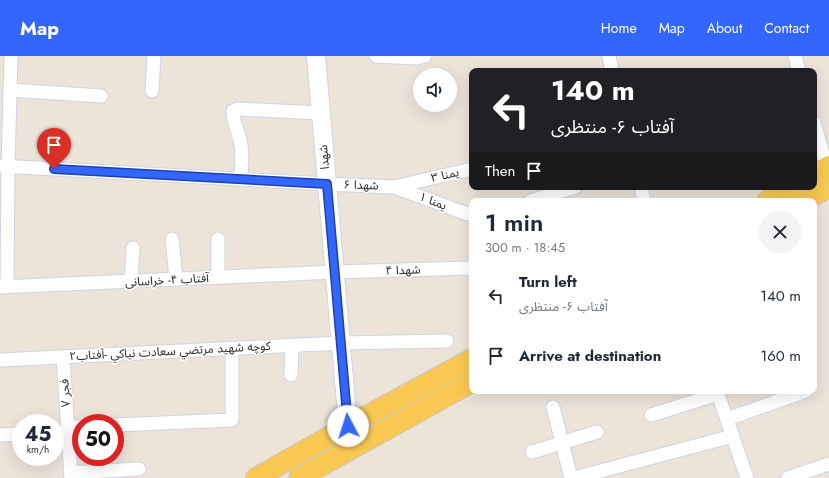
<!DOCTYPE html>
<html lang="en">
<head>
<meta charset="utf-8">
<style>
	body { margin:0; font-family:Jost,"Noto Sans Arabic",sans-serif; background:#f2f2f3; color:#1f2937; height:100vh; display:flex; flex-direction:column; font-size:15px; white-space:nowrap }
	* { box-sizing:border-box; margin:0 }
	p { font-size:13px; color:#747a83 }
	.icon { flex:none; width:22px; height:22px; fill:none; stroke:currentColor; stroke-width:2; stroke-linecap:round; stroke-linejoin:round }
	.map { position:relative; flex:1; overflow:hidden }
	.sheet { position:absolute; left:469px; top:142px; width:348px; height:196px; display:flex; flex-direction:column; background:#fff; border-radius:8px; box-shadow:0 4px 16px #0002 }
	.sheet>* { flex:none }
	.top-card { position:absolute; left:469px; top:12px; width:348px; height:122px; border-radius:8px; box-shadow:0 4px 16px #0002; background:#202124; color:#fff; overflow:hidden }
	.tools { position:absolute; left:413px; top:12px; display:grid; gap:8px }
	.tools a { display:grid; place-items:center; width:44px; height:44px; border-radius:50%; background:#fff; box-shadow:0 4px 16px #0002; font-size:20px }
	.speed { position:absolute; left:12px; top:358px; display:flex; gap:8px; font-size:20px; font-weight:700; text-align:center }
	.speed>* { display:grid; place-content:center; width:52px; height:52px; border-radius:50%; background:#fff; box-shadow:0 4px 16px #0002; line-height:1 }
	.speed small { font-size:10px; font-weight:400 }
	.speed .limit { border:6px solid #d22; background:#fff; color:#111 }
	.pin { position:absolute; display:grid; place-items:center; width:34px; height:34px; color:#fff; margin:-41px -17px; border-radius:50% 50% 50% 0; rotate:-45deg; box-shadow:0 0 4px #0007 }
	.pin .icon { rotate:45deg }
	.me { position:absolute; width:44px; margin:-22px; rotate:355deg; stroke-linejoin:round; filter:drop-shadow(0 0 3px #0008) }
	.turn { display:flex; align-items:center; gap:14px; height:84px; padding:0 16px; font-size:18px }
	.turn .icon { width:52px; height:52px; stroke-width:2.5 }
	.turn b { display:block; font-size:28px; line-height:34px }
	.then { display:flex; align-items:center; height:38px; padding:0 16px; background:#0003; gap:8px; font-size:15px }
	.round { display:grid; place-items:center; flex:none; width:42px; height:42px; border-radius:21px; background:#f2f2f3 }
	.headline { display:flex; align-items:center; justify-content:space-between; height:68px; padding:0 16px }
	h1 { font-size:24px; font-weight:600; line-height:30px }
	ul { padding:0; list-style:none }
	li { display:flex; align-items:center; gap:12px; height:60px; padding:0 16px }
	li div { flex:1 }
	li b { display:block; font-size:15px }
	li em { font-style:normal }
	header { display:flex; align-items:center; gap:24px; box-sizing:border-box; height:56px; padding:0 20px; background:#3365ff; color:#fff }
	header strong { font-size:19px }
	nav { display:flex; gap:22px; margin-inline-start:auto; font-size:14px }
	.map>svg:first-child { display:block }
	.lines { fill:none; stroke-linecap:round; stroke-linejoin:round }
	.street-casing { stroke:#ced4e3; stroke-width:15 }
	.secondary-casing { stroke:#ced4e3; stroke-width:20 }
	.primary-casing { stroke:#c7c7c7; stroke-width:22 }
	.street { stroke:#fff; stroke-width:13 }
	.secondary { stroke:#fff; stroke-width:18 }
	.primary { stroke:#f9c852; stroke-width:20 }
	.route-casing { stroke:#2142a6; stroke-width:10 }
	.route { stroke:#3365ff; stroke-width:7 }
	.labels { text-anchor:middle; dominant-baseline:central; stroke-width:3; stroke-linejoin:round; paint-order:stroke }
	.street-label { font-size:12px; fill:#292929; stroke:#fff }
</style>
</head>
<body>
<header>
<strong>Map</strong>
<nav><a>Home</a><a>Map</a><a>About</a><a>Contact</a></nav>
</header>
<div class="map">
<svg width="829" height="422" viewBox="0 0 829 422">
	<rect width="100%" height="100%" fill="#ece3d9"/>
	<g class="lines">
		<defs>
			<g id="street">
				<polyline points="376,0 417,2 425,0"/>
				<polyline points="609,0 612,15"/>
				<polyline points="795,0 799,15"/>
				<polyline points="10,34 101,40"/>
				<polyline points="152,35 154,0"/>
				<polyline points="814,67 827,112"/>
				<polyline points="0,110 327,128 394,131 472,113"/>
				<path d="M241,123c0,-11 2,-23 0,-34 -1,-11 -9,-23 -8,-34l4,-2 84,4"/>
				<polyline points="394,131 462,156 472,159"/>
				<polyline points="641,131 644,145"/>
				<polyline points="531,145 575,131"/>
				<polyline points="172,183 176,223"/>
				<polyline points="218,183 218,221"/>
				<polyline points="131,225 133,192"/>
				<polyline points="0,231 335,216 434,213 472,212"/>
				<polyline points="7,231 8,110 11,0"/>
				<polyline points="63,301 71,422"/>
				<polyline points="0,304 341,287 447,285"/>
				<polyline points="291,319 292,289"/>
				<polyline points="717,335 747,422"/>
				<polyline points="553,351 571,422"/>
				<polyline points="651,359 718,338"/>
				<polyline points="727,363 806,335"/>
				<polyline points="115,369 232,364 232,292"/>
				<polyline points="67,371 81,371"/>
				<polyline points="0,379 21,378"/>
				<polyline points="532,396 597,376"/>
				<polyline points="70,417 139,413"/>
				<polyline points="574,422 733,380"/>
				<polyline points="788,422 829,408"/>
			</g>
			<polyline id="secondary" points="316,0 348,370"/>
			<g id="primary">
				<polyline points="814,119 829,110"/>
				<polyline points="767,145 791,131"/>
				<polyline points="803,145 829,131"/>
				<polyline points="256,422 348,370 472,303"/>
				<polyline points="299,422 472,326"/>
			</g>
		</defs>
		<!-- street casing -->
		<use href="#street" class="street-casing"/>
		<!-- secondary casing -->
		<use href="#secondary" class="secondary-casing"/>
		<!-- primary casing -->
		<use href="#primary" class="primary-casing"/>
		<!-- street -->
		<use href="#street" class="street"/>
		<!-- secondary -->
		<use href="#secondary" class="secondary"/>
		<!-- primary -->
		<use href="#primary" class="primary"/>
	</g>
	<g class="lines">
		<defs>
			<polyline id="route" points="54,113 327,128 348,370"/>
		</defs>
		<!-- route casing -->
		<use href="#route" class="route-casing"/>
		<!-- route -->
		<use href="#route" class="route"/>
	</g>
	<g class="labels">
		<!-- street labels -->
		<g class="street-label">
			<text transform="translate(324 101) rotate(-95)">شهدا</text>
			<text transform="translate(445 119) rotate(-13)">یمنا ۳</text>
			<text transform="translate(361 129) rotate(2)">شهدا ۶</text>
			<text transform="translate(433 145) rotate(21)">یمنا ۱</text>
			<text transform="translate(403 214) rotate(-2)">شهدا ۴</text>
			<text transform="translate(167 224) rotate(-3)">آفتاب ۴- خراسانی</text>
			<text transform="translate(170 295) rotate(-3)">كوچه شهيد مرتضي سعادت نياكي -آفتاب۲</text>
			<text transform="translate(65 337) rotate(-93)">فجر ۷</text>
		</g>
	</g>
</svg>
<div class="tools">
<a><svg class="icon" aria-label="sound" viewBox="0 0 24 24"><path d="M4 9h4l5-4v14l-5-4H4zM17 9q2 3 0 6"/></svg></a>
</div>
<div class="speed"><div>45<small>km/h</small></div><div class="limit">50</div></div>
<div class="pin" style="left:54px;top:113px;background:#d93025"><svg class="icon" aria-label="arrive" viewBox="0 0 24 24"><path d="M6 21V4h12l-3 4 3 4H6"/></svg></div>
<svg class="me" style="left:348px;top:370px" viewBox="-20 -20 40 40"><circle r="19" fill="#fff"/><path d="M0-13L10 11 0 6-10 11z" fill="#3365ff"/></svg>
<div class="top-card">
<div class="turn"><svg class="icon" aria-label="left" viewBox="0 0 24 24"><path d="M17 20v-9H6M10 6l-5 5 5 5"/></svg><div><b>140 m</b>آفتاب ۶- منتظری</div></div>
<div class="then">Then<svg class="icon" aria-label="arrive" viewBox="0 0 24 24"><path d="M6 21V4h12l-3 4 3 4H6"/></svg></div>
</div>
<section class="sheet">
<div class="headline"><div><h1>1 min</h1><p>300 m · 18:45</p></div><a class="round"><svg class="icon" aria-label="close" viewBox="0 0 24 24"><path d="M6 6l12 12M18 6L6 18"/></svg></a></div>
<ul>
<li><svg class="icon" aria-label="left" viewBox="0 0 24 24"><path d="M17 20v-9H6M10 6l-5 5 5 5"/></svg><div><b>Turn left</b><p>آفتاب ۶- منتظری</p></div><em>140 m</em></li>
<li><svg class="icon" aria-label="arrive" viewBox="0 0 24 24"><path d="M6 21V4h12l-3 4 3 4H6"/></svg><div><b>Arrive at destination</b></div><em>160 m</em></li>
</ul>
</section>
</div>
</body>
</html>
